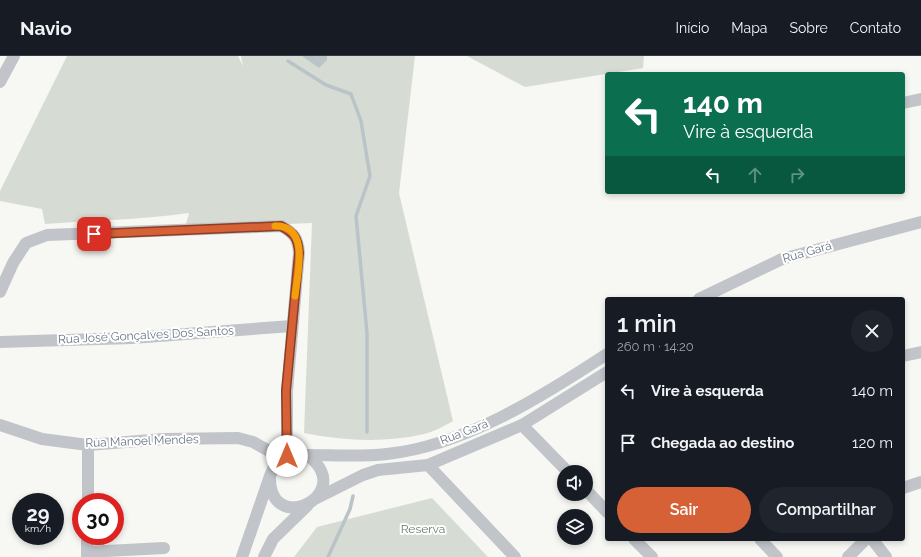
<!DOCTYPE html>
<html lang="pt">
<head>
<meta charset="utf-8">
<style>
	body { margin:0; font-family:Raleway,sans-serif; background:#20242c; color:#f1f3f6; height:100vh; display:flex; flex-direction:column; font-size:15px; white-space:nowrap }
	* { box-sizing:border-box; margin:0 }
	p { font-size:13px; color:#9ea1a6 }
	.icon { flex:none; width:22px; height:22px; fill:none; stroke:currentColor; stroke-width:2; stroke-linecap:round; stroke-linejoin:round }
	.map { position:relative; flex:1; overflow:hidden }
	.details { position:absolute; left:605px; top:241px; width:300px; height:244px; display:flex; flex-direction:column; background:#171b24; border-radius:4px; box-shadow:0 2px 6px #0003 }
	.details>* { flex:none }
	.guide { position:absolute; left:605px; top:16px; width:300px; height:122px; border-radius:4px; box-shadow:0 2px 6px #0003; background:#0b6e4f; color:#fff; overflow:hidden }
	.controls { position:absolute; left:557px; top:409px; display:grid; gap:8px }
	.controls a { display:grid; place-items:center; width:36px; height:36px; border-radius:50%; background:#171b24; box-shadow:0 2px 6px #0003; font-size:20px }
	.speed { position:absolute; left:12px; top:437px; display:flex; gap:8px; font-size:20px; font-weight:700; text-align:center }
	.speed>* { display:grid; place-content:center; width:52px; height:52px; border-radius:50%; background:#171b24; box-shadow:0 2px 6px #0003; line-height:1 }
	.speed small { font-size:10px; font-weight:400 }
	.speed .limit { border:6px solid #d22; background:#fff; color:#111 }
	.pin { position:absolute; display:grid; place-items:center; width:34px; height:34px; color:#fff; margin:-17px; border-radius:8px; box-shadow:0 2px 6px #0006 }
	.me { position:absolute; width:44px; margin:-22px; rotate:0deg; stroke-linejoin:round; filter:drop-shadow(0 0 3px #0008) }
	.turn { display:flex; align-items:center; gap:14px; height:84px; padding:0 12px; font-size:18px }
	.turn .icon { width:52px; height:52px; stroke-width:2.5 }
	.turn b { display:block; font-size:28px; line-height:34px }
	.lanes { display:flex; align-items:center; height:38px; padding:0 12px; background:#0003; justify-content:center; gap:20px; direction:ltr }
	.lanes .off { opacity:.35 }
	.round { display:grid; place-items:center; flex:none; width:42px; height:42px; border-radius:21px; background:#20242c }
	.overview { display:flex; align-items:center; justify-content:space-between; height:68px; padding:0 12px }
	h1 { font-size:24px; font-weight:600; line-height:30px }
	.action { display:flex; gap:8px; margin-top:auto; padding:8px 12px }
	.action a { flex:1; height:46px; border-radius:24px; background:#d66136; color:#fff; font-size:16px; font-weight:600; line-height:46px; text-align:center }
	.action a+a { background:#20242c; color:#f1f3f6 }
	ul { padding:0; list-style:none }
	li { display:flex; align-items:center; gap:12px; height:52px; padding:0 12px }
	li div { flex:1 }
	li b { display:block; font-size:15px }
	li em { font-style:normal }
	header { display:flex; align-items:center; gap:24px; box-sizing:border-box; height:56px; padding:0 20px; background:#171b24; border-bottom:1px solid #363941 }
	header strong { font-size:19px }
	nav { display:flex; gap:22px; margin-inline-start:auto; font-size:14px }
	.map>svg:first-child { display:block }
	.green { fill:#d6dcd4 }
	.water { fill:#bac3c8 }
	.lines { fill:none; stroke-linecap:round; stroke-linejoin:round }
	.stream { stroke:#bac3c8; stroke-width:3.5 }
	.street { stroke:#c1c4c8; stroke-width:12 }
	.route-casing { stroke:#8b3f23; stroke-width:10 }
	.route { stroke:#d66136; stroke-width:7 }
	.slow { stroke:#f59e0b; stroke-width:7 }
	.labels { text-anchor:middle; dominant-baseline:central; stroke-width:4; stroke-linejoin:round; paint-order:stroke }
	.street-label { font-size:12px; fill:#687683; stroke:#fff }
	.park-label { font-size:12px; fill:#6a7b67; stroke:#fff }
</style>
</head>
<body>
<header>
<strong>Navio</strong>
<nav><a>Início</a><a>Mapa</a><a>Sobre</a><a>Contato</a></nav>
</header>
<div class="map">
<svg width="921" height="501" viewBox="0 0 921 501">
	<rect width="100%" height="100%" fill="#f7f7f4"/>
	<!-- green -->
	<g class="green">
		<path d="M67,0h171l5,10 -2,-10h174l-16,137 54,228c-9,5 -19,11 -29,13 -39,9 -80,7 -120,-1l8,-210 -127,5 4,-15c-47,7 -96,7 -144,11l-3,-15 -42,-8v-10z"/>
		<polygon points="467,0 644,0 643,12 525,31"/>
		<polygon points="432,442 488,501 294,501 317,471"/>
	</g>
	<!-- water -->
	<polygon class="water" points="302,0 327,0 327,4 319,12"/>
	<g class="lines">
		<!-- stream -->
		<g class="stream">
			<polyline points="288,5 326,29 351,38 361,65 370,120 356,160 367,277 367,376"/>
			<polyline points="328,501 350,453 353,440"/>
		</g>
		<!-- street -->
		<g class="street">
			<polyline points="0,26 14,0"/>
			<polyline points="903,47 921,43"/>
			<path d="M0,236l13,-29 13,-20 21,-8 234,-9c13,7 17,12 18,27l-12,138v65"/>
			<polyline points="699,243 782,203 921,166"/>
			<polyline points="0,286 132,282 292,270"/>
			<polyline points="903,300 921,296"/>
			<polyline points="0,369 42,383 88,389 164,383 238,382 253,386 282,402"/>
			<polyline points="522,369 568,416"/>
			<path d="M305,399c27,0 55,2 82,-1 77,-8 156,-58 220,-100"/>
			<polyline points="428,409 515,501"/>
			<polyline points="903,432 921,426"/>
			<polyline points="586,434 607,456"/>
			<polyline points="317,442 363,419 378,414 428,409 522,369 607,316"/>
			<polyline points="88,446 88,389"/>
			<polyline points="634,483 652,501"/>
			<polyline points="760,483 777,501"/>
			<polyline points="872,483 886,501"/>
			<polyline points="87,496 164,492"/>
			<polyline points="87,501 87,480"/>
			<path d="M242,501l28,-81c7,-19 28,-32 45,-14 34,37 -47,73 -45,14"/>
			<polyline points="264,501 273,483 308,449"/>
			<polyline points="848,501 866,483"/>
		</g>
	</g>
	<g class="lines">
		<defs>
			<path id="route" d="M94,178l187,-8c13,7 17,12 18,27l-13,138 1,65"/>
		</defs>
		<!-- route casing -->
		<use href="#route" class="route-casing"/>
		<!-- route -->
		<use href="#route" class="route"/>
		<!-- slow -->
		<path class="slow" d="M275,170c36,-1 22,49 20,70"/>
	</g>
	<g class="labels">
		<!-- street labels -->
		<g class="street-label">
			<text transform="translate(807 196) rotate(-16)">Rua Gará</text>
			<text transform="translate(146 279) rotate(-3)">Rua José Gonçalves Dos Santos</text>
			<text transform="translate(464 376) rotate(-21)">Rua Gará</text>
			<text transform="translate(142 385) rotate(-2)">Rua Manoel Mendes</text>
		</g>
		<!-- park labels -->
		<g class="park-label">
			<text x="423" y="473">Reserva</text>
		</g>
	</g>
</svg>
<div class="controls">
<a><svg class="icon" aria-label="sound" viewBox="0 0 24 24"><path d="M4 9h4l5-4v14l-5-4H4zM17 9q2 3 0 6"/></svg></a>
<a><svg class="icon" aria-label="layers" viewBox="0 0 24 24"><path d="M12 4l9 5-9 5-9-5zM3 14l9 5 9-5"/></svg></a>
</div>
<div class="speed"><div>29<small>km/h</small></div><div class="limit">30</div></div>
<div class="pin" style="left:94px;top:178px;background:#d93025"><svg class="icon" aria-label="arrive" viewBox="0 0 24 24"><path d="M6 21V4h12l-3 4 3 4H6"/></svg></div>
<svg class="me" style="left:287px;top:400px" viewBox="-20 -20 40 40"><circle r="19" fill="#fff"/><path d="M0-13L10 11 0 6-10 11z" fill="#d66136"/></svg>
<div class="guide">
<div class="turn"><svg class="icon" aria-label="left" viewBox="0 0 24 24"><path d="M17 20v-9H6M10 6l-5 5 5 5"/></svg><div><b>140 m</b>Vire à esquerda</div></div>
<div class="lanes"><svg class="icon" aria-label="left" viewBox="0 0 24 24"><path d="M17 20v-9H6M10 6l-5 5 5 5"/></svg><svg class="icon off" aria-label="ahead" viewBox="0 0 24 24"><path d="M12 20V5M6 11l6-6 6 6"/></svg><svg class="icon off" aria-label="right" viewBox="0 0 24 24"><path d="M7 20v-9h11M14 6l5 5-5 5"/></svg></div>
</div>
<section class="details">
<div class="overview"><div><h1>1 min</h1><p>260 m · 14:20</p></div><a class="round"><svg class="icon" aria-label="close" viewBox="0 0 24 24"><path d="M6 6l12 12M18 6L6 18"/></svg></a></div>
<ul>
<li><svg class="icon" aria-label="left" viewBox="0 0 24 24"><path d="M17 20v-9H6M10 6l-5 5 5 5"/></svg><div><b>Vire à esquerda</b></div><em>140 m</em></li>
<li><svg class="icon" aria-label="arrive" viewBox="0 0 24 24"><path d="M6 21V4h12l-3 4 3 4H6"/></svg><div><b>Chegada ao destino</b></div><em>120 m</em></li>
</ul>
<div class="action"><a>Sair</a><a>Compartilhar</a></div>
</section>
</div>
</body>
</html>
